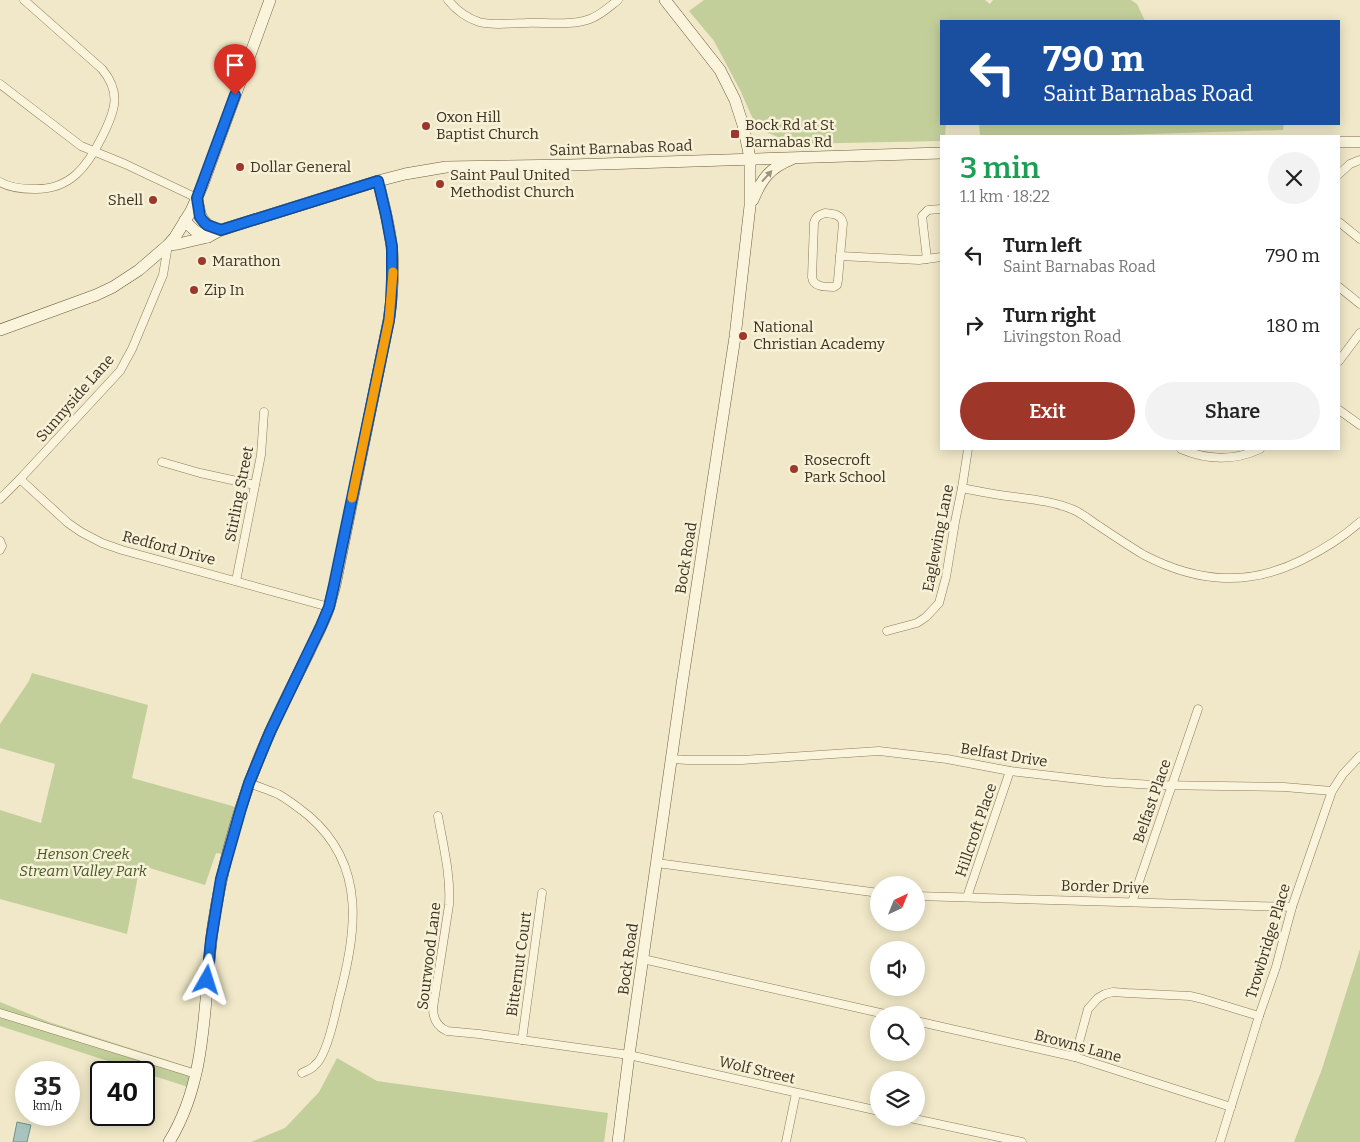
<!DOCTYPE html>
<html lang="en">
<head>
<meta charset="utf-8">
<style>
	body { margin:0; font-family:Bitter,serif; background:#f2f2f2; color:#222; height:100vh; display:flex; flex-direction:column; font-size:19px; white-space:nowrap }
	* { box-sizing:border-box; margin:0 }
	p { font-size:16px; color:#767676 }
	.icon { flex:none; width:28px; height:28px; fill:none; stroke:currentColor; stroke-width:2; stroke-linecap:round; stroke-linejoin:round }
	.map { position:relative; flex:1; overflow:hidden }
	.side { position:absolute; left:940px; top:135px; width:400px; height:315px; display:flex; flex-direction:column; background:#fff; border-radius:0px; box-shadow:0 2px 12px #0003 }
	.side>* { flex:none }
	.guide { position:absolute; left:940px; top:20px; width:400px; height:105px; border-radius:0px; box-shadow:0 2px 12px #0003; background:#1a4fa0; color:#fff; overflow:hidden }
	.needle { width:32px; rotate:43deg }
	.buttons { position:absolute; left:870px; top:876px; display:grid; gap:10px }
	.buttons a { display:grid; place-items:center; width:55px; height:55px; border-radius:50%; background:#fff; box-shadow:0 2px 12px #0003; font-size:25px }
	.speed { position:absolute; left:15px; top:1061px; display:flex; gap:10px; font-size:25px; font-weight:700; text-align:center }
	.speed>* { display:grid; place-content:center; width:65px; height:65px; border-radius:50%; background:#fff; box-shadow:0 2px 12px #0003; line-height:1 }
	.speed small { font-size:12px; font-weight:400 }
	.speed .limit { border:2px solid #111; border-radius:8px; background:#fff; color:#111 }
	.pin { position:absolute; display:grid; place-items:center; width:42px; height:42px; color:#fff; margin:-51px -21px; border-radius:50% 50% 50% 0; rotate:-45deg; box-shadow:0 0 5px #0007 }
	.pin .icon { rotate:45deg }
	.me { position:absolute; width:55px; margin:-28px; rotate:6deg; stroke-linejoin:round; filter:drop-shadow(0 0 4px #0008) }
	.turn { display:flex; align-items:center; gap:18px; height:105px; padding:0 20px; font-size:22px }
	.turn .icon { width:65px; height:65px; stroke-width:2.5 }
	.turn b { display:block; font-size:35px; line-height:42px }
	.round { display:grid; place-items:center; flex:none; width:52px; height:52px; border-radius:26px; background:#f2f2f2 }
	.summary { display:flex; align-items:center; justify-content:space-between; height:85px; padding:0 20px }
	h1 { font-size:30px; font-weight:600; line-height:38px; color:#1e9e55 }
	.action { display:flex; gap:10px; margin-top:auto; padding:10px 20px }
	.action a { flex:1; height:58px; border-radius:30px; background:#9e362a; color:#fff; font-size:20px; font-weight:600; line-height:58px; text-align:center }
	.action a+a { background:#f2f2f2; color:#222 }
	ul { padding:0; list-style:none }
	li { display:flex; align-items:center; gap:15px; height:70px; padding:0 20px }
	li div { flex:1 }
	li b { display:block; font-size:19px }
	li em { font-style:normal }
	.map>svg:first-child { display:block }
	.green { fill:#c3cf9b }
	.water { fill:#a9c4bf; stroke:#6f938e }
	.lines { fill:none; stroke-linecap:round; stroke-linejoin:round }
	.street-casing { stroke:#8d7b5c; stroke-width:9 }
	.secondary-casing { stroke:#6f5c3f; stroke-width:12 }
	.street { stroke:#faf4dc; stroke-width:8 }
	.secondary { stroke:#faf4dc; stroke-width:11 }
	.oneway { fill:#9c927e }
	.route-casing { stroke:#114b97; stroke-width:12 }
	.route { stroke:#1a73e8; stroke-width:9 }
	.slow { stroke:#f59e0b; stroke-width:9 }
	.poi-dot { fill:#9e362a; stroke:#f7f1d8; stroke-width:2 }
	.labels { text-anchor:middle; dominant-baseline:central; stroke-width:5; stroke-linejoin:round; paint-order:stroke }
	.poi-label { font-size:15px; fill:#3d3120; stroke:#f7f1d8; text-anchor:start }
	.street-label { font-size:15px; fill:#3d3120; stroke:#f7f1d8 }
	.park-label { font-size:15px; font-style:italic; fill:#475a26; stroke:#f7f1d8 }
</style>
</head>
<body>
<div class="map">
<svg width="1360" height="1142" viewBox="0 0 1360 1142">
	<rect width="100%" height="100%" fill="#f0e8c8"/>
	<!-- green -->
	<g class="green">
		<polygon points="704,0 985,0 990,4 993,0 1131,0 1137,4 1145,21 941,21 941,124 946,124 945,136 941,136 941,141 794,144 757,128 740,90 714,41 689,11"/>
		<polygon points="979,124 1284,124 1283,130 1084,136 980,136"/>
		<polygon points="32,673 148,705 132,778 243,809 229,855 216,853 205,885 140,865 127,934 0,899 0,810 41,823 55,764 0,748 0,724 29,681"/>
		<polygon points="1360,949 1360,1142 1294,1142 1322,1069"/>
		<polygon points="0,1002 49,1022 192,1068 188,1087 0,1026"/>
		<polygon points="337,1058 377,1081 608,1113 604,1142 251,1142 285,1128 319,1092"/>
	</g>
	<!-- water -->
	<polygon class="water" points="17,1122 31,1125 27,1142 13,1142"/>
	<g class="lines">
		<defs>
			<g id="street">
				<path d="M448,0c8,10 19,18 31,22 15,4 31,1 46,1 18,-1 48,3 65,-4 11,-4 19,-12 28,-19"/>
				<polyline points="0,84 81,146 125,164 197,198"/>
				<polyline points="1339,174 1350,164 1360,160"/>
				<path d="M0,182c10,6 22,7 34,7 36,1 53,-22 68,-52 13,-26 20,-44 0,-68l-78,-69"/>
				<path d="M825,213c9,1 16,1 18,10l-5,57 -1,5 -3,2c-9,0 -21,0 -22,-10l2,-54c2,-7 5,-8 11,-10z"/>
				<polyline points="1339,222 1360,239"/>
				<polyline points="840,256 919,260 941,257"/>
				<polyline points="927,259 922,216 928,210 941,209"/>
				<polyline points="1339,287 1360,304"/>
				<polyline points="1339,361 1360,333"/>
				<polyline points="1339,410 1360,425"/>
				<path d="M1181,449c26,11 53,12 79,0"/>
				<polyline points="162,462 200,473 255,485"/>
				<polyline points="20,479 68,523 81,532 102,543 122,550 329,607"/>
				<path d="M962,488c15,3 30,6 45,8 22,3 46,5 67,14 9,4 17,11 25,16 15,10 30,20 45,29 54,28 105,32 160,4 20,-10 39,-22 56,-37"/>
				<polyline points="0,499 20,479 120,371 132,349 163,275 168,245"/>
				<polyline points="0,541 2,546 0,550"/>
				<polyline points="236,581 261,455 264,412"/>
				<polyline points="887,631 917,623 926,617 939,603 946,577 955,522 962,488 968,449"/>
				<polyline points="671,759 688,760 742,760 879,751 947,759 1010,771 1105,782 1154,785 1284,787 1332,791"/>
				<path d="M249,783c10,4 20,7 29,11 11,6 21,14 31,22 59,51 47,118 29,186 -3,14 -12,55 -23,63 -3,4 -9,6 -13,8"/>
				<path d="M438,816c5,29 13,59 11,89l-16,103c0,11 5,19 14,23l32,3 150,21 250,56"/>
				<polyline points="657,863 879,893"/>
				<polyline points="916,896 1292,907"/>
				<polyline points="967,897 1010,771"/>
				<polyline points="1132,902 1198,709"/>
				<polyline points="643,959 889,1015"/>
				<polyline points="0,1013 196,1074"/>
				<polyline points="916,1021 1075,1057 1231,1107"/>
				<polyline points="522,1040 542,893"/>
				<polyline points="1075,1057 1088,1009 1098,998 1105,994 1113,992 1127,993 1190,996 1203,999 1259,1016"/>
				<polyline points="910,1118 1022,1142"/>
				<polyline points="786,1142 796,1093"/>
				<polyline points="1220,1142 1259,1016 1276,967 1292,907 1332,791 1343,774 1360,756"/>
			</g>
			<g id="secondary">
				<polyline points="1339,142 1360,142"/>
				<path d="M197,198c3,16 2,23 18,31"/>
				<path d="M753,200c9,-22 17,-32 39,-41"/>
				<path d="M185,220c6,9 13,14 23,17l13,-7 157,-49 27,-7 41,-7 125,-2 370,-12"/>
				<polyline points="168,245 178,244 208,237"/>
				<polyline points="0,330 96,295 113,287 139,270 168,245 175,237 191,211 203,184 270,0"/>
				<path d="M169,1142c40,-65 34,-143 44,-216 10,-67 30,-134 58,-196 12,-26 25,-52 38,-78 7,-15 15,-30 20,-45 2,-7 4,-15 6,-22l54,-266c3,-22 5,-46 3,-69 -2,-23 -8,-46 -14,-69"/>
				<polyline points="618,1142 629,1055 682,684 735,337 750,206 750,158 743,125 735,100 720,70 665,0"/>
			</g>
		</defs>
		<!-- street casing -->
		<use href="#street" class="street-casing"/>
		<!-- secondary casing -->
		<use href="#secondary" class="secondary-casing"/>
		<!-- street -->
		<use href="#street" class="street"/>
		<!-- secondary -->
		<use href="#secondary" class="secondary"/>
	</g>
	<!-- one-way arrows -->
	<defs><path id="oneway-solid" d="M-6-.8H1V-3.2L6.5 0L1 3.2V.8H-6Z" transform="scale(1.25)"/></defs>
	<use class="oneway" href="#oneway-solid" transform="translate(767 176) rotate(-48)"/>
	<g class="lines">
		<defs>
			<polyline id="route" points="207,980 211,940 221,879 240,812 249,783 270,732 321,626 329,607 334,585 389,320 391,303 392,279 392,247 386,215 378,181 221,230 207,225 203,221 200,217 197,198 235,95"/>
		</defs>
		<!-- route casing -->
		<use href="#route" class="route-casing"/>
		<!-- route -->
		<use href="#route" class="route"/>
		<!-- slow -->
		<polyline class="slow" points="352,498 389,320 393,272"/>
	</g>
	<!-- markers -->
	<g class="poi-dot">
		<circle cx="426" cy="126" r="5"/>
		<rect x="730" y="129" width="10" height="10" rx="2.5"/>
		<circle cx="240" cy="167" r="5"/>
		<circle cx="440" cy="184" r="5"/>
		<circle cx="153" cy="200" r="5"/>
		<circle cx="202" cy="261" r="5"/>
		<circle cx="194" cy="290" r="5"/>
		<circle cx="743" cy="336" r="5"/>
		<circle cx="794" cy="469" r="5"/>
	</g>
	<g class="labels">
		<!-- poi labels -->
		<g class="poi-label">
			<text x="436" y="117">Oxon Hill<tspan x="436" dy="17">Baptist Church</tspan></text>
			<text x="745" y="125">Bock Rd at St<tspan x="745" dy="17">Barnabas Rd</tspan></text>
			<text x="250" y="167">Dollar General</text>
			<text x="450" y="175">Saint Paul United<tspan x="450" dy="17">Methodist Church</tspan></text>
			<text x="143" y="200" text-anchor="end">Shell</text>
			<text x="212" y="261">Marathon</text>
			<text x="204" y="290">Zip In</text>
			<text x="753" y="327">National<tspan x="753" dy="17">Christian Academy</tspan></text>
			<text x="804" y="460">Rosecroft<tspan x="804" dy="17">Park School</tspan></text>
		</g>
		<!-- street labels -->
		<g class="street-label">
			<text transform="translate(621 148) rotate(-2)">Saint Barnabas Road</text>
			<text transform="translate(75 398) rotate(-49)">Sunnyside Lane</text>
			<text transform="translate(239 494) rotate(-79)">Stirling Street</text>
			<text transform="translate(938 538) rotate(-79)">Eaglewing Lane</text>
			<text transform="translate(169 548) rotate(15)">Redford Drive</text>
			<text transform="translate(686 558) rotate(-81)">Bock Road</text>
			<text transform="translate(1004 755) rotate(9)">Belfast Drive</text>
			<text transform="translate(1152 801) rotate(-71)">Belfast Place</text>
			<text transform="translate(976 830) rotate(-71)">Hillcroft Place</text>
			<text transform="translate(1105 887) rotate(2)">Border Drive</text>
			<text transform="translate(1268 941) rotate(-73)">Trowbridge Place</text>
			<text transform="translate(429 956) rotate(-83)">Sourwood Lane</text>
			<text transform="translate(628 959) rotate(-82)">Bock Road</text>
			<text transform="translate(519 964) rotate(-82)">Bitternut Court</text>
			<text transform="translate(1078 1046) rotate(15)">Browns Lane</text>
			<text transform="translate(757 1070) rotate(13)">Wolf Street</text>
		</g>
		<!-- park labels -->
		<g class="park-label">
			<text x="83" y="854">Henson Creek<tspan x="83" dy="17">Stream Valley Park</tspan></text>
		</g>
	</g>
</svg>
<div class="buttons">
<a><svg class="needle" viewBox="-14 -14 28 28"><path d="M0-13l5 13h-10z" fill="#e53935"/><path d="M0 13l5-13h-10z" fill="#767676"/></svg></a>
<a><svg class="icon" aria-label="sound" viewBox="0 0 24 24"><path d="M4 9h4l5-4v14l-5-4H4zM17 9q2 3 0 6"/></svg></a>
<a><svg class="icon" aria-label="search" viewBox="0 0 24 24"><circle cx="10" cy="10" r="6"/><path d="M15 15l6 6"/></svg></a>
<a><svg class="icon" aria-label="layers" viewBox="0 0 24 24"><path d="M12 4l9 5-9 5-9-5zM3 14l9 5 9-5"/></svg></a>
</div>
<div class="speed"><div>35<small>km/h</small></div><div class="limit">40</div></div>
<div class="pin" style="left:235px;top:95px;background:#d93025"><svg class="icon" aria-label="arrive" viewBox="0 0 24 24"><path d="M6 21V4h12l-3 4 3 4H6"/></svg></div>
<svg class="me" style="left:207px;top:980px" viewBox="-20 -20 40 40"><path d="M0-17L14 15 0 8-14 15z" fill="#1a73e8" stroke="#fff" stroke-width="4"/></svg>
<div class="guide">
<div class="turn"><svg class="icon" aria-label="left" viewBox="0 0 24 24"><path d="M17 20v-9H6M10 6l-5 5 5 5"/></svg><div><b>790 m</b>Saint Barnabas Road</div></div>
</div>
<section class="side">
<div class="summary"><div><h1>3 min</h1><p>1.1 km · 18:22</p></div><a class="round"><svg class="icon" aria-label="close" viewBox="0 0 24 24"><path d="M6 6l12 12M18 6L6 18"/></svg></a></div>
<ul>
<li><svg class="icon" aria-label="left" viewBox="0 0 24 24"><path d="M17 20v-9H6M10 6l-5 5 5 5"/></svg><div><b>Turn left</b><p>Saint Barnabas Road</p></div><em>790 m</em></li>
<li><svg class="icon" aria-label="right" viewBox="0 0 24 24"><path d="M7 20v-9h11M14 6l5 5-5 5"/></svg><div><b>Turn right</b><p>Livingston Road</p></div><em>180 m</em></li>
</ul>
<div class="action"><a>Exit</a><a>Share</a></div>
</section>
</div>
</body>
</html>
